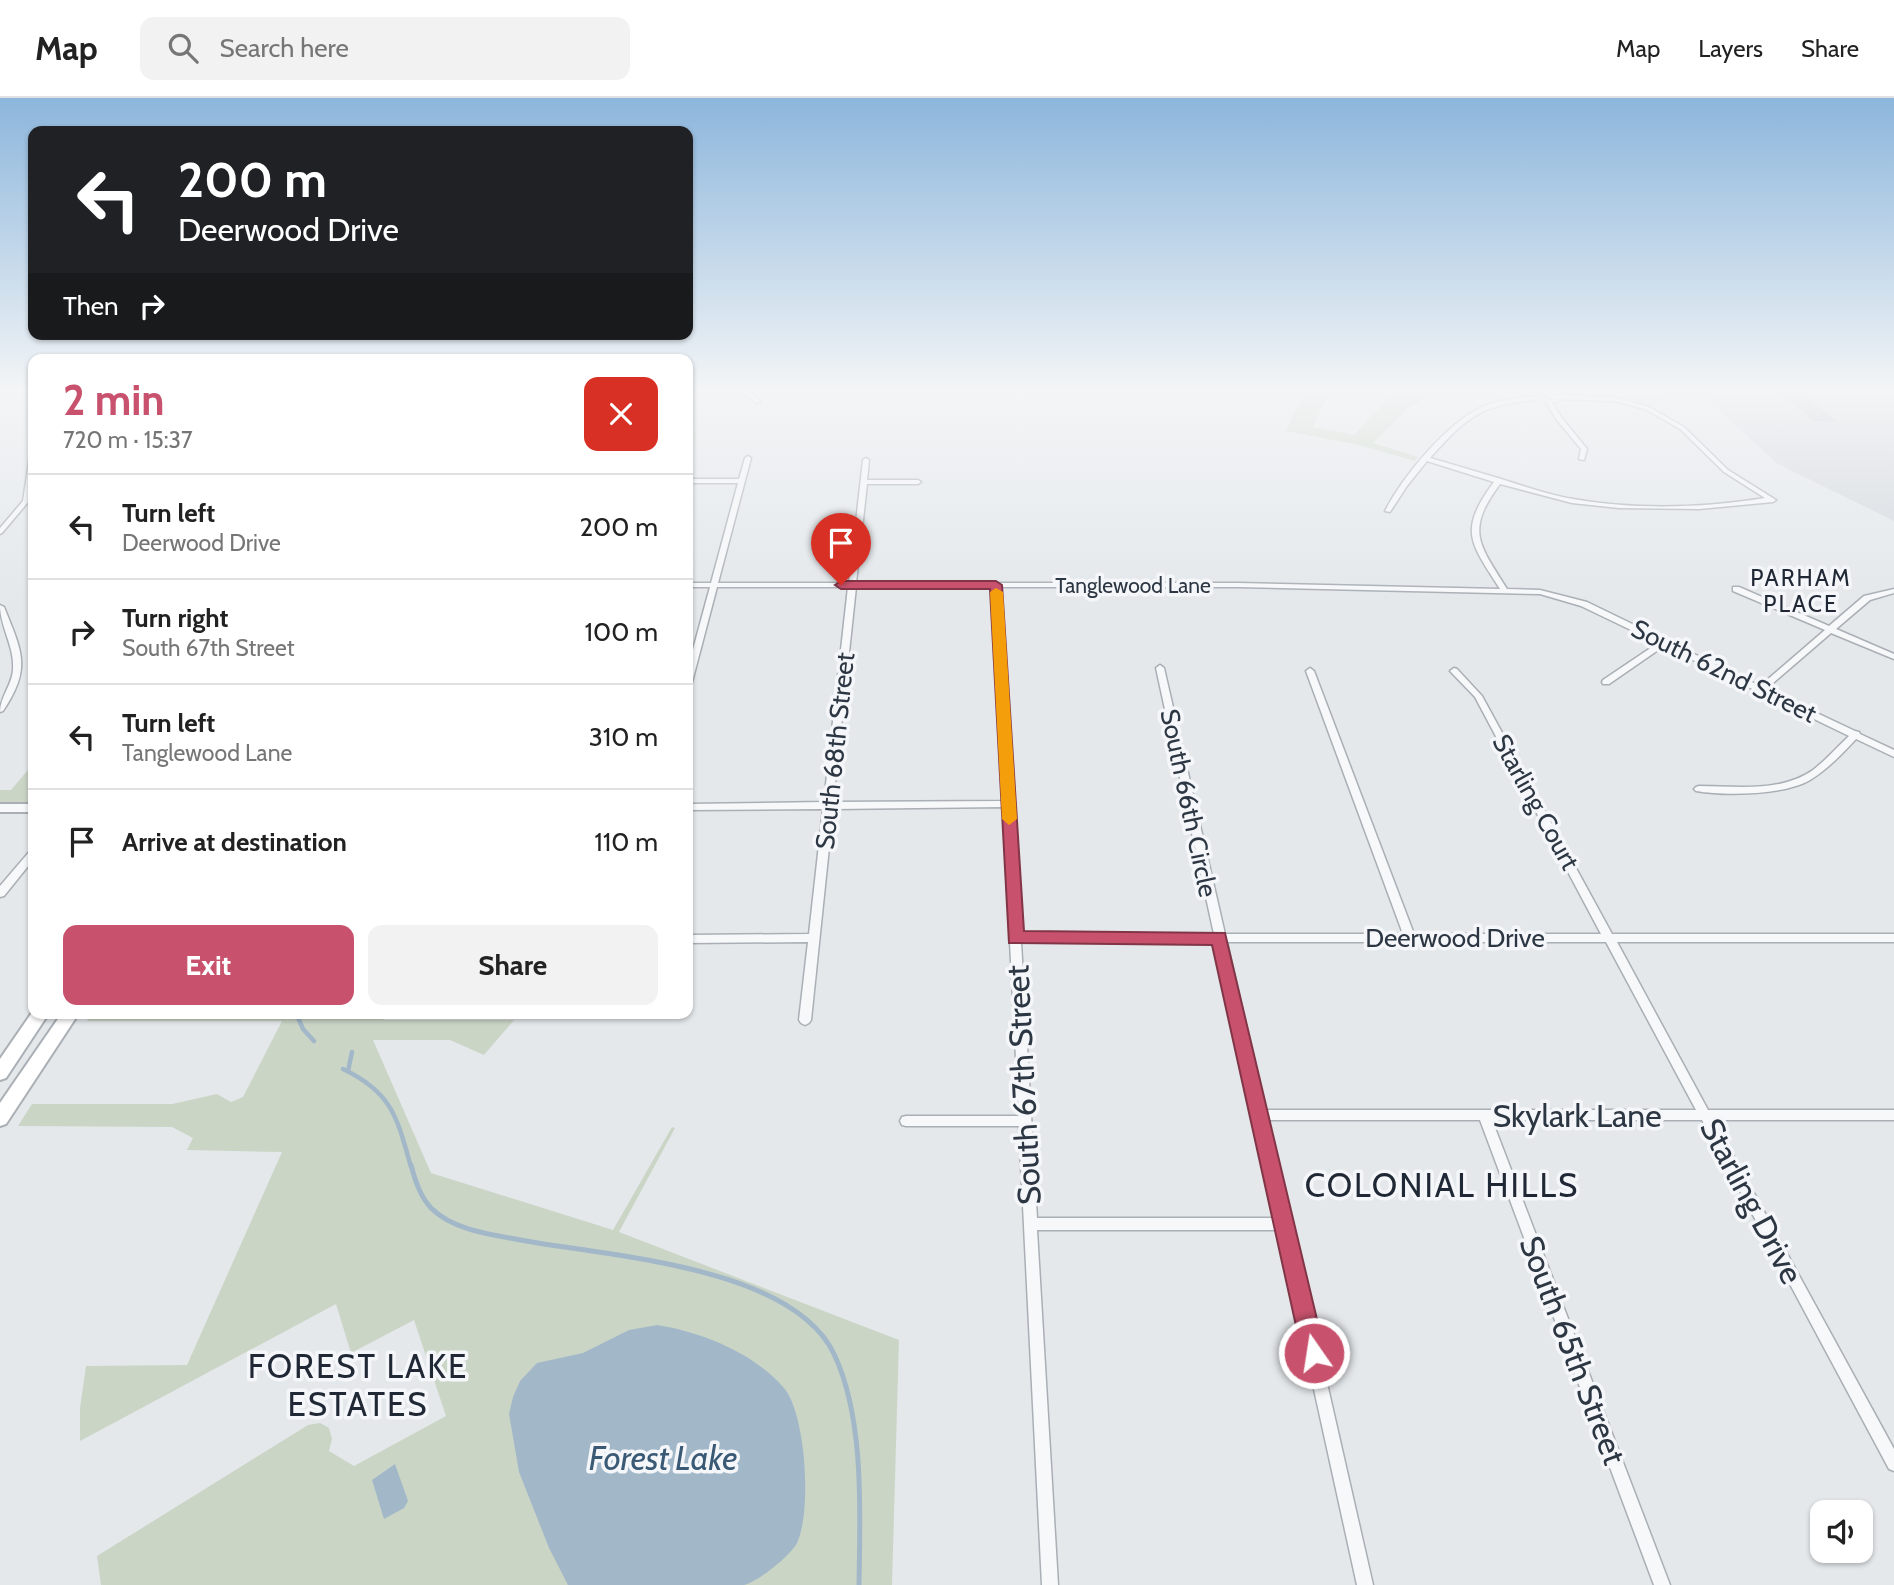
<!DOCTYPE html>
<html lang="en">
<head>
<meta charset="utf-8">
<style>
	body { margin:0; font-family:Cabin,sans-serif; background:#f2f2f2; color:#222; height:100vh; display:flex; flex-direction:column; font-size:26px; white-space:nowrap }
	* { box-sizing:border-box; margin:0 }
	p { font-size:23px; color:#767676 }
	.icon { flex:none; width:38px; height:38px; fill:none; stroke:currentColor; stroke-width:2; stroke-linecap:round; stroke-linejoin:round }
	.map { position:relative; flex:1; overflow:hidden }
	.panel { position:absolute; left:28px; top:256px; width:665px; height:665px; display:flex; flex-direction:column; background:#fff; border-radius:14px; box-shadow:0 2px 5px #0004 }
	.panel>* { flex:none }
	.hud { position:absolute; left:28px; top:28px; width:665px; height:214px; border-radius:14px; box-shadow:0 2px 5px #0004; background:#202124; color:#fff; overflow:hidden }
	.controls { position:absolute; left:1810px; top:1402px; display:grid; gap:14px }
	.controls a { display:grid; place-items:center; width:63px; height:63px; border-radius:14px; background:#fff; box-shadow:0 2px 5px #0004; font-size:35px }
	.pin { position:absolute; display:grid; place-items:center; width:60px; height:60px; color:#fff; margin:-72px -30px; border-radius:50% 50% 50% 0; rotate:-45deg; box-shadow:0 0 7px #0007 }
	.pin .icon { rotate:45deg }
	.me { position:absolute; width:77px; margin:-38px; rotate:347deg; stroke-linejoin:round; filter:drop-shadow(0 0 5px #0008) }
	.turn { display:flex; align-items:center; gap:24px; height:147px; padding:0 35px; font-size:32px }
	.turn .icon { width:91px; height:91px; stroke-width:2.5 }
	.turn b { display:block; font-size:49px; line-height:60px }
	.then { display:flex; align-items:center; height:66px; padding:0 35px; background:#0003; gap:14px; font-size:26px }
	.round { display:grid; place-items:center; flex:none; width:74px; height:74px; border-radius:14px; background:#f2f2f2 }
	.overview { display:flex; align-items:center; justify-content:space-between; height:119px; padding:0 35px }
	h1 { font-size:42px; font-weight:800; line-height:52px; color:#c8526d }
	.action { display:flex; gap:14px; margin-top:auto; padding:14px 35px }
	.action a { flex:1; height:80px; border-radius:14px; background:#c8526d; color:#fff; font-size:28px; font-weight:800; line-height:80px; text-align:center }
	.action a+a { background:#f2f2f2; color:#222 }
	ul { padding:0; list-style:none }
	li { display:flex; align-items:center; gap:21px; height:105px; padding:0 35px; border-top:2px solid #e0e0e0 }
	li div { flex:1 }
	li b { display:block; font-size:26px }
	li em { font-style:normal }
	header { display:flex; align-items:center; gap:42px; box-sizing:border-box; height:98px; padding:0 35px; background:#fff; border-bottom:2px solid #e0e0e0 }
	header strong { font-size:33px }
	nav { display:flex; gap:38px; margin-inline-start:auto; font-size:24px }
	.search { width:490px; height:63px; background:#f2f2f2; display:flex; align-items:center; gap:18px; box-sizing:border-box; padding:0 24px; border-radius:14px; color:#767676; font-size:26px }
	.map>svg:first-child { display:block }
	.built { fill:#d3d7dd }
	.green { fill:#cbd5c6 }
	.water { fill:#a2b8c9 }
	.lines { fill:none; stroke-linecap:round; stroke-linejoin:round }
	.stream-far1 { stroke:#a2b8c9; stroke-width:4.5 }
	.stream { stroke:#a2b8c9; stroke-width:5 }
	.building { fill:#bcc1c8 }
	.minor-casing { stroke:#a9afb5; stroke-width:3 }
	.tertiary-casing { stroke:#a9afb5; stroke-width:4 }
	.secondary-casing { stroke:#a9afb5; stroke-width:4 }
	.minor { fill:#f7f8fa; fill-rule:evenodd }
	.tertiary { fill:#f7f8fa; fill-rule:evenodd }
	.secondary { fill:#fff; fill-rule:evenodd }
	.route { fill:#c8526d; stroke:#823547; stroke-width:2 }
	.slow { fill:#f59e0b }
	.labels { text-anchor:middle; dominant-baseline:central; stroke-width:7; stroke-linejoin:round; paint-order:stroke }
	.far-street-label { font-size:21px; fill:#2d3743; stroke:#f4f6f9 }
	.far-neighbourhood-label { font-size:23px; letter-spacing:2px; fill:#1f2834; stroke:#f4f6f9 }
	.street-label { font-size:26px; fill:#2d3743; stroke:#f4f6f9 }
	.near-street-label { font-size:32px; fill:#2d3743; stroke:#f4f6f9 }
	.near-neighbourhood-label { font-size:33px; letter-spacing:2px; fill:#1f2834; stroke:#f4f6f9 }
	.near-water-label { font-size:33px; font-style:italic; fill:#395975; stroke:#f4f6f9 }
</style>
</head>
<body>
<header>
<strong>Map</strong>
<div class="search"><svg class="icon" aria-label="search" viewBox="0 0 24 24"><circle cx="10" cy="10" r="6"/><path d="M15 15l6 6"/></svg>Search here</div>
<nav><a>Map</a><a>Layers</a><a>Share</a></nav>
</header>
<div class="map">
<svg width="1894" height="1487" viewBox="0 0 1894 1487">
	<rect width="100%" height="100%" fill="#e4e8eb"/>
	<!-- built -->
	<g class="built">
		<polygon points="1594,294 1685,294 1652,308 1621,298"/>
		<polygon points="1699,294 1894,294 1894,423 1778,366"/>
	</g>
	<!-- green -->
	<g class="green">
		<polygon points="1305,294 1329,294 1313,329 1354,337 1395,294 1437,294 1410,309 1373,345 1418,359 1415,363 1359,347 1286,333"/>
		<polygon points="33,666 33,710 0,710 0,692 11,692"/>
		<polygon points="92,915 379,915 384,922 514,922 484,957 450,942 373,942 431,1075 613,1132 672,1029 675,1030 619,1134 899,1242 892,1487 101,1487 97,1458 308,1327 320,1325 329,1330 332,1341 329,1353 354,1368 446,1318 414,1222 351,1255 336,1206 80,1343 80,1310 86,1268 187,1267 282,1054 187,1052 193,1040 172,1029 18,1028 32,1006 172,1006 217,996 231,1004 243,999 282,923 87,923"/>
	</g>
	<!-- water -->
	<g class="water">
		<path d="M657,1227c45,7 97,28 127,63 22,26 28,123 13,155 -7,13 -39,39 -53,42 -15,0 -34,0 -48,0 -43,0 -85,0 -128,0l-19,-37 -30,-76 -10,-58 4,-17 7,-16 17,-18 46,-10 46,-23z"/>
		<polygon points="395,1366 408,1403 404,1410 384,1421 372,1382"/>
	</g>
	<g class="lines">
		<!-- stream-far1 -->
		<g class="stream-far1">
			<polyline points="296,915 303,931 314,943"/>
			<path d="M343,971c50,24 54,49 68,98"/>
			<polyline points="348,973 352,954"/>
		</g>
		<!-- stream -->
		<path class="stream" d="M411,1067c4,15 9,31 20,43 21,21 56,26 84,31 86,17 276,25 319,115 31,65 26,161 25,231"/>
	</g>
	<!-- building -->
	<polygon class="building" points="1779,294 1800,294 1836,323 1814,323"/>
	<g class="lines">
		<defs>
			<g id="minor">
				<polygon points="743,294 750,294 761,304 756,305"/>
				<path d="M1538,294h10l8,3 58,2 35,10 35,20 44,43 48,30 -3,2 -74,7 -80,-1 -47,-5 -72,-19c-35,47 -21,60 7,105l33,1 47,12 173,84 65,-56 -92,-39v-4h6l90,39 35,-30 30,-7v4l-24,7 -34,29 58,25v5l-63,-26 -65,56 89,42 4,1 1,2 34,16v7l-38,-18c-14,15 -28,30 -46,41 -25,15 -85,16 -114,11l-2,-2 2,-2 3,-1c37,0 81,7 114,-16 13,-10 24,-23 36,-34l-185,-90 -55,38h-6l-1,-2 1,-2 55,-37 -77,-37 -41,-12 -302,-7h-238l20,347h194l-58,-266 4,-3 4,3 61,266h178l-97,-263 4,-3 4,3 100,263h187l-126,-237 -25,-26 4,-3 3,1 25,27 130,238h282v8h-277l91,168h186v10h-180l180,329v22l-5,-2 -187,-349h-210l178,465h-16l-174,-465h-213l106,465h-16l-78,-355h-242l21,355h-16l-23,-459h-113l-4,-1 -2,-4 2,-4 4,-1h113l-16,-309 -170,2 -22,211 -2,3 -4,2 -4,-2 -2,-3 9,-78 -120,1v-8l121,-1 14,-125 -135,1v-6l136,-2 24,-215h-131l-25,95 -4,3v-17l22,-81h-22v-4h23l27,-100h-50v-4h51l6,-21 3,-2 3,2 -33,125h131l14,-123 3,-2 3,2 -2,20h51l3,2 -3,2h-51l-11,99h382l262,6c-30,-47 -42,-58 -6,-107l-67,-21 -20,25 -17,26 -5,-1c18,-35 61,-87 97,-104 16,-7 36,-9 54,-11l3,2 -1,1c-16,3 -33,4 -49,10 -23,8 -43,31 -59,49 24,7 48,14 71,21 23,7 47,16 72,20 62,11 130,9 192,-1l-41,-26 -44,-43 -35,-20 -31,-8 -57,-2 1,2 -3,2 -3,-2 -1,-4zM856,489h136l11,214 -170,1zM1021,844h195l60,276h-239zM1227,844h379l90,168h-431z"/>
				<polygon points="1547,302 1551,302 1561,319 1587,351 1584,362 1579,361 1581,351 1556,321 1546,303"/>
				<polygon points="33,355 33,377 29,403 2,435 0,436 0,430 23,403 30,357"/>
				<path d="M0,507l4,2c18,45 28,61 -1,104l-3,1c0,-15 12,-27 13,-42 2,-23 -13,-43 -13,-65z"/>
				<polygon points="33,752 33,762 4,798 0,799 0,788 30,753"/>
			</g>
			<rect id="tertiary" x="0" y="706" width="33" height="8"/>
			<g id="secondary">
				<polygon points="33,913 33,915 49,915 6,980 0,982 0,961"/>
				<polygon points="62,915 79,915 6,1026 0,1028 0,1005"/>
			</g>
		</defs>
		<!-- minor casing -->
		<use href="#minor" class="minor-casing"/>
		<!-- tertiary casing -->
		<use href="#tertiary" class="tertiary-casing"/>
		<!-- secondary casing -->
		<use href="#secondary" class="secondary-casing"/>
		<!-- minor -->
		<use href="#minor" class="minor"/>
		<!-- tertiary -->
		<use href="#tertiary" class="tertiary"/>
		<!-- secondary -->
		<use href="#secondary" class="secondary"/>
	</g>
	<!-- sky -->
	<linearGradient id="sky" x2="0" y2="1"><stop stop-color="#8cb6dc"/><stop offset="0.58" stop-color="#f3f5f6"/><stop offset="1" stop-color="#f3f5f6" stop-opacity="0"/></linearGradient>
	<rect width="1894" height="503" fill="url(#sky)"/>
	<!-- route -->
	<polygon class="route" points="996,483 1002,487 1024,833 1225,835 1325,1255 1322,1263 1314,1267 1305,1263 1302,1255 1212,847 1009,845 990,491 841,491 835,487 841,483"/>
	<!-- slow -->
	<polygon class="slow" points="996,490 1003,494 1017,721 1009,727 1002,721 990,494"/>
	<g class="labels">
		<!-- far-street labels -->
		<g class="far-street-label">
			<text x="1133" y="487">Tanglewood Lane</text>
		</g>
		<!-- far-neighbourhood labels -->
		<g class="far-neighbourhood-label">
			<text x="1801" y="480">PARHAM<tspan x="1801" dy="26">PLACE</tspan></text>
		</g>
		<!-- street labels -->
		<g class="street-label">
			<text transform="translate(1724 573) rotate(26)">South 62nd Street</text>
			<text transform="translate(835 653) rotate(-84)">South 68th Street</text>
			<text transform="translate(1536 704) rotate(61)">Starling Court</text>
			<text transform="translate(1189 705) rotate(78)">South 66th Circle</text>
			<text x="1455" y="840">Deerwood Drive</text>
		</g>
		<!-- near-street labels -->
		<g class="near-street-label">
			<text transform="translate(1023 987) rotate(-93)">South 67th Street</text>
			<text x="1577" y="1017">Skylark Lane</text>
			<text transform="translate(1752 1103) rotate(62)">Starling Drive</text>
			<text transform="translate(1573 1252) rotate(69)">South 65th Street</text>
		</g>
		<!-- near-neighbourhood labels -->
		<g class="near-neighbourhood-label">
			<text x="1442" y="1087">COLONIAL HILLS</text>
			<text x="358" y="1268">FOREST LAKE<tspan x="358" dy="38">ESTATES</tspan></text>
		</g>
		<!-- near-water labels -->
		<g class="near-water-label">
			<text x="663" y="1360">Forest Lake</text>
		</g>
	</g>
</svg>
<div class="controls">
<a><svg class="icon" aria-label="sound" viewBox="0 0 24 24"><path d="M4 9h4l5-4v14l-5-4H4zM17 9q2 3 0 6"/></svg></a>
</div>
<div class="pin" style="left:841px;top:487px;background:#d93025"><svg class="icon" aria-label="arrive" viewBox="0 0 24 24"><path d="M6 21V4h12l-3 4 3 4H6"/></svg></div>
<svg class="me" style="left:1314px;top:1255px" viewBox="-20 -20 40 40"><circle r="17" fill="#c8526d" stroke="#fff" stroke-width="3"/><path d="M0-11L8 9 0 5-8 9z" fill="#fff"/></svg>
<div class="hud">
<div class="turn"><svg class="icon" aria-label="left" viewBox="0 0 24 24"><path d="M17 20v-9H6M10 6l-5 5 5 5"/></svg><div><b>200 m</b>Deerwood Drive</div></div>
<div class="then">Then<svg class="icon" aria-label="right" viewBox="0 0 24 24"><path d="M7 20v-9h11M14 6l5 5-5 5"/></svg></div>
</div>
<section class="panel">
<div class="overview"><div><h1>2 min</h1><p>720 m · 15:37</p></div><a class="round" style="background:#d93025;color:#fff"><svg class="icon" aria-label="close" viewBox="0 0 24 24"><path d="M6 6l12 12M18 6L6 18"/></svg></a></div>
<ul>
<li><svg class="icon" aria-label="left" viewBox="0 0 24 24"><path d="M17 20v-9H6M10 6l-5 5 5 5"/></svg><div><b>Turn left</b><p>Deerwood Drive</p></div><em>200 m</em></li>
<li><svg class="icon" aria-label="right" viewBox="0 0 24 24"><path d="M7 20v-9h11M14 6l5 5-5 5"/></svg><div><b>Turn right</b><p>South 67th Street</p></div><em>100 m</em></li>
<li><svg class="icon" aria-label="left" viewBox="0 0 24 24"><path d="M17 20v-9H6M10 6l-5 5 5 5"/></svg><div><b>Turn left</b><p>Tanglewood Lane</p></div><em>310 m</em></li>
<li><svg class="icon" aria-label="arrive" viewBox="0 0 24 24"><path d="M6 21V4h12l-3 4 3 4H6"/></svg><div><b>Arrive at destination</b></div><em>110 m</em></li>
</ul>
<div class="action"><a>Exit</a><a>Share</a></div>
</section>
</div>
</body>
</html>
